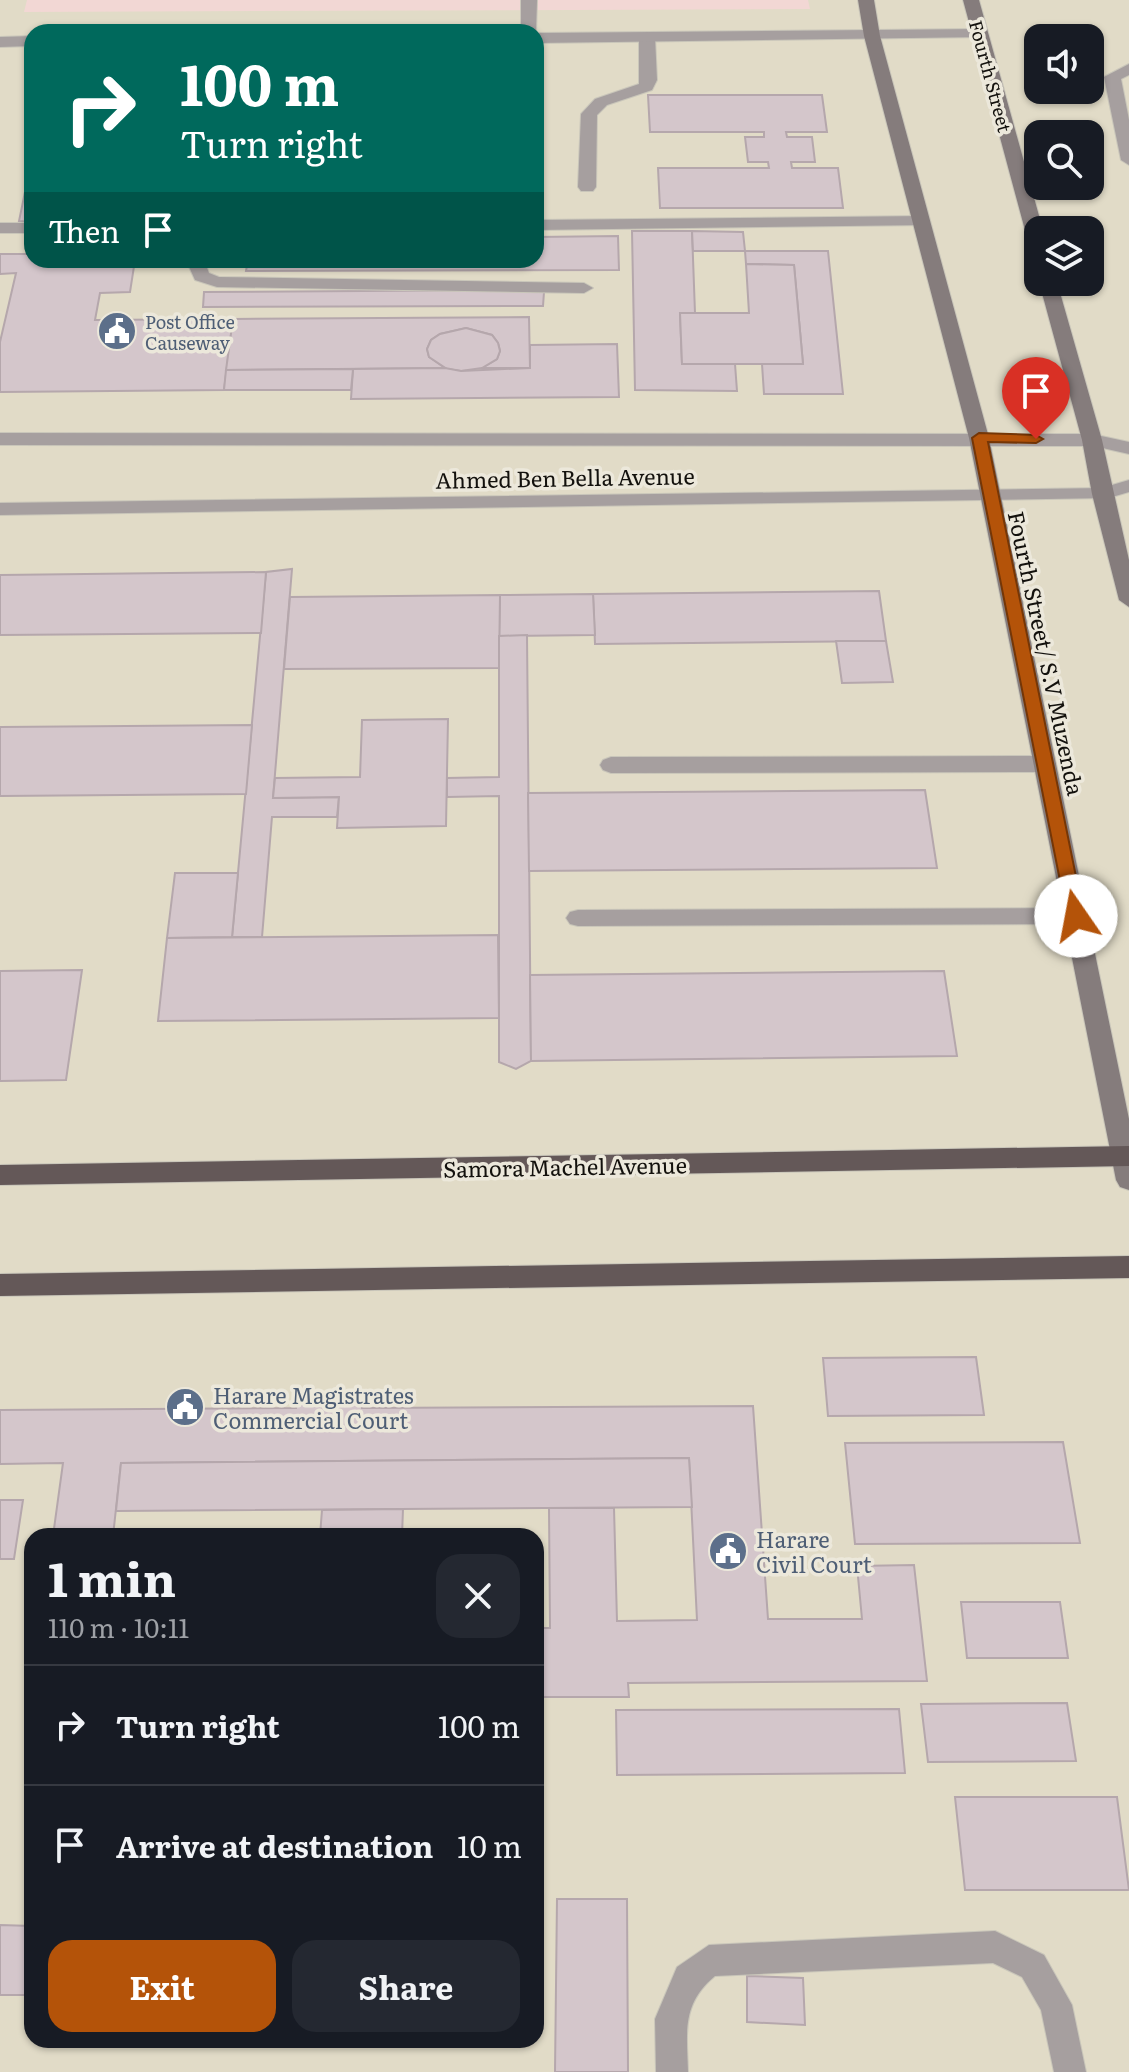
<!DOCTYPE html>
<html lang="en">
<head>
<meta charset="utf-8">
<style>
	body { margin:0; font-family:Literata,serif; background:#242831; color:#f1f3f6; height:100vh; display:flex; flex-direction:column; font-size:30px; white-space:nowrap }
	* { box-sizing:border-box; margin:0 }
	p { font-size:26px; color:#9ea1a6 }
	.icon { flex:none; width:44px; height:44px; fill:none; stroke:currentColor; stroke-width:2; stroke-linecap:round; stroke-linejoin:round }
	.map { position:relative; flex:1; overflow:hidden }
	.side { position:absolute; left:24px; top:1528px; width:520px; height:520px; display:flex; flex-direction:column; background:#171b24; border-radius:24px; box-shadow:0 2px 6px #0004 }
	.side>* { flex:none }
	.hud { position:absolute; left:24px; top:24px; width:520px; height:244px; border-radius:24px; box-shadow:0 2px 6px #0004; background:#00695c; color:#fff; overflow:hidden }
	.tools { position:absolute; left:1024px; top:24px; display:grid; gap:16px }
	.tools a { display:grid; place-items:center; width:80px; height:80px; border-radius:16px; background:#171b24; box-shadow:0 2px 6px #0004; font-size:40px }
	.pin { position:absolute; display:grid; place-items:center; width:68px; height:68px; color:#fff; margin:-82px -34px; border-radius:50% 50% 50% 0; rotate:-45deg; box-shadow:0 0 8px #0007 }
	.pin .icon { rotate:45deg }
	.me { position:absolute; width:88px; margin:-44px; rotate:348deg; stroke-linejoin:round; filter:drop-shadow(0 0 6px #0008) }
	.turn { display:flex; align-items:center; gap:28px; height:168px; padding:0 24px; font-size:36px }
	.turn .icon { width:104px; height:104px; stroke-width:2.5 }
	.turn b { display:block; font-size:56px; line-height:68px }
	.then { display:flex; align-items:center; height:76px; padding:0 24px; background:#0003; gap:16px; font-size:30px }
	.round { display:grid; place-items:center; flex:none; width:84px; height:84px; border-radius:24px; background:#242831 }
	.head { display:flex; align-items:center; justify-content:space-between; height:136px; padding:0 24px }
	h1 { font-size:48px; font-weight:700; line-height:60px }
	.cta { display:flex; gap:16px; margin-top:auto; padding:16px 24px }
	.cta a { flex:1; height:92px; border-radius:24px; background:#b45309; color:#fff; font-size:32px; font-weight:700; line-height:92px; text-align:center }
	.cta a+a { background:#242831; color:#f1f3f6 }
	ul { padding:0; list-style:none }
	li { display:flex; align-items:center; gap:24px; height:120px; padding:0 24px; border-top:2px solid #363941 }
	li div { flex:1 }
	li b { display:block; font-size:30px }
	li em { font-style:normal }
	.map>svg:first-child { display:block }
	.built { fill:#e1dbc7; fill-rule:evenodd }
	.education { fill:#f2d7d4 }
	.building { fill:#d4c6cb; stroke:#b5a7ac; stroke-width:2 }
	.lines { fill:none; stroke-linecap:round; stroke-linejoin:round }
	.service-casing { stroke:#c9c6ba; stroke-width:2 }
	.minor-casing { stroke:#c9c6ba; stroke-width:2 }
	.tertiary-casing { stroke:#c9c6ba; stroke-width:2 }
	.secondary-casing { stroke:#c9c6ba; stroke-width:2 }
	.trunk-casing { stroke:#c9c6ba; stroke-width:2 }
	.service { fill:#a69f9f; fill-rule:evenodd }
	.minor { fill:#a69f9f; fill-rule:evenodd }
	.tertiary { fill:#a69f9f; fill-rule:evenodd }
	.secondary { fill:#857c7c; fill-rule:evenodd }
	.trunk { fill:#645858; fill-rule:evenodd }
	.route { fill:#b45309; stroke:#753606; stroke-width:2 }
	.labels { text-anchor:middle; dominant-baseline:central; stroke-width:7; stroke-linejoin:round; paint-order:stroke }
	.far-street-label { font-size:18px; fill:#13110d; stroke:#ece8db }
	.far-service-label { font-size:18px; fill:#4e5e75; stroke:#ece8db; text-anchor:start }
	.street-label { font-size:22px; fill:#13110d; stroke:#ece8db }
	.service-label { font-size:22px; fill:#4e5e75; stroke:#ece8db; text-anchor:start }
</style>
</head>
<body>
<div class="map">
<svg width="1129" height="2072" viewBox="0 0 1129 2072">
	<rect width="100%" height="100%" fill="#ece8db"/>
	<!-- built -->
	<path class="built" d="M0,0h1129v2072h-1129zM32,32h504v228h-504zM1038,38h52v52h-52zM1038,134h52v52h-52zM1038,230h52v52h-52zM32,1536h504v504h-504z"/>
	<!-- education -->
	<polygon class="education" points="27,0 808,0 810,9 24,12"/>
	<!-- building -->
	<g class="building">
		<polygon points="648,95 822,95 827,132 786,132 787,137 812,137 815,162 791,162 792,168 838,168 843,208 660,208 658,168 769,168 768,162 748,162 745,137 764,137 764,132 650,132"/>
		<polygon points="32,158 32,222 19,221"/>
		<polygon points="632,231 692,231 695,313 680,313 682,364 735,364 737,391 635,390"/>
		<polygon points="692,231 743,232 745,251 693,251"/>
		<polygon points="618,236 619,270 246,271 248,260 536,260 536,237"/>
		<polygon points="745,251 828,251 843,394 764,394 762,364 803,364 794,265 746,264"/>
		<polygon points="0,254 32,254 32,260 135,260 130,292 100,293 95,320 233,319 224,390 0,392 0,342 16,273 0,274"/>
		<polygon points="746,264 794,265 803,364 682,364 680,313 749,313"/>
		<polygon points="517,290 544,292 543,306 203,307 204,292"/>
		<polygon points="529,317 530,368 482,368 497,359 500,351 498,343 492,335 466,328 440,334 431,340 427,349 429,357 445,368 226,370 233,319"/>
		<polygon points="466,328 492,335 498,343 500,351 497,359 482,368 461,371 447,369 429,357 427,349 431,340 440,334"/>
		<polygon points="617,344 619,397 351,399 353,369 445,368 461,371 530,368 530,345"/>
		<polygon points="353,369 351,390 224,390 226,370"/>
		<polygon points="292,569 273,798 339,797 337,817 272,817 262,937 232,937 266,572"/>
		<polygon points="266,572 261,633 0,635 0,575"/>
		<polygon points="879,591 886,641 595,644 593,594"/>
		<polygon points="593,594 595,635 499,636 500,595"/>
		<polygon points="500,595 499,668 284,669 290,597"/>
		<polygon points="527,635 531,1061 516,1069 499,1062 499,796 447,797 447,778 499,777 499,636"/>
		<polygon points="836,641 886,641 893,682 842,683"/>
		<polygon points="448,719 446,826 337,828 339,797 273,798 275,778 360,777 362,720"/>
		<polygon points="252,725 246,794 0,796 0,727"/>
		<polygon points="925,790 937,868 529,871 528,793"/>
		<polygon points="175,873 238,873 232,937 167,938"/>
		<polygon points="498,935 499,1018 158,1021 167,938"/>
		<polygon points="82,970 66,1080 0,1081 0,971"/>
		<polygon points="944,971 957,1056 531,1061 530,975"/>
		<polygon points="976,1357 984,1415 828,1416 823,1358"/>
		<polygon points="297,1399 362,1399 362,1408 753,1406 768,1619 862,1619 857,1566 914,1565 927,1681 628,1683 629,1697 536,1697 536,1628 550,1628 549,1508 614,1508 617,1621 697,1620 689,1458 121,1463 113,1536 53,1536 63,1463 0,1464 0,1410 296,1408"/>
		<polygon points="1063,1442 1080,1543 855,1544 845,1443"/>
		<polygon points="689,1458 692,1507 116,1511 121,1463"/>
		<polygon points="0,1500 23,1500 14,1559 0,1559"/>
		<polygon points="403,1509 402,1536 320,1536 322,1510"/>
		<polygon points="961,1602 1060,1602 1068,1658 967,1658"/>
		<polygon points="1067,1703 1076,1761 928,1762 921,1704"/>
		<polygon points="899,1709 905,1773 617,1775 616,1710"/>
		<polygon points="955,1797 1117,1797 1129,1890 965,1890"/>
		<polygon points="557,1899 627,1899 628,2072 555,2072"/>
		<polygon points="0,1925 32,1926 32,1995 0,1995"/>
		<polygon points="747,1976 803,1978 805,2025 747,2022"/>
	</g>
	<g class="lines">
		<defs>
			<g id="service">
				<polygon points="521,0 537,0 536,33 521,32"/>
				<polygon points="647,32 655,37 657,80 652,90 607,105 597,115 596,187 593,191 581,191 578,187 581,114 595,99 639,84 639,37"/>
				<polygon points="1129,64 1129,75 1121,79 1129,120 1129,165 1121,160 1104,77"/>
				<polygon points="921,216 927,217 930,221 927,225 536,230 536,220"/>
				<rect x="0" y="223" width="32" height="10"/>
				<polygon points="186,260 204,260 209,273 219,277 584,283 593,288 584,293 217,287 195,280"/>
				<polygon points="1045,756 1053,759 1056,764 1053,769 1045,772 611,773 603,770 600,765 603,760 611,757"/>
				<polygon points="1076,908 1084,910 1088,916 1084,922 1076,924 578,926 570,924 566,918 570,912 578,910"/>
				<path d="M995,1931l49,24 28,50 14,67h-32l-13,-62 -19,-33 -29,-14 -278,13c-34,28 -28,57 -27,96h-32l-1,-53 22,-52 32,-22z"/>
			</g>
			<g id="minor">
				<polygon points="979,29 987,34 985,37 536,43 536,33"/>
				<polygon points="32,36 32,46 0,47 0,37"/>
				<polygon points="1092,434 1129,442 1129,454 1085,444 1082,440"/>
				<polygon points="1129,480 1129,492 1102,500 1092,494 1095,490"/>
			</g>
			<g id="tertiary">
				<polygon points="0,433 1092,434 1102,440 1092,446 0,445"/>
				<polygon points="1102,488 1109,490 1112,494 1109,498 0,515 0,503"/>
			</g>
			<g id="secondary">
				<polygon points="858,0 874,0 880,36 989,438 1129,1119 1129,1190 1120,1187 1116,1180 969,438 864,36"/>
				<polygon points="963,0 979,0 1043,230 1038,230 1038,250 1029,245"/>
				<polygon points="1039,282 1057,282 1102,440 1129,560 1129,607 1119,600 1092,494 1082,440"/>
			</g>
			<g id="trunk">
				<polygon points="1129,1146 1129,1166 0,1185 0,1165"/>
				<polygon points="1129,1256 1129,1278 0,1296 0,1274"/>
			</g>
		</defs>
		<!-- service casing -->
		<use href="#service" class="service-casing"/>
		<!-- minor casing -->
		<use href="#minor" class="minor-casing"/>
		<!-- tertiary casing -->
		<use href="#tertiary" class="tertiary-casing"/>
		<!-- secondary casing -->
		<use href="#secondary" class="secondary-casing"/>
		<!-- trunk casing -->
		<use href="#trunk" class="trunk-casing"/>
		<!-- service -->
		<use href="#service" class="service"/>
		<!-- minor -->
		<use href="#minor" class="minor"/>
		<!-- tertiary -->
		<use href="#tertiary" class="tertiary"/>
		<!-- secondary -->
		<use href="#secondary" class="secondary"/>
		<!-- trunk -->
		<use href="#trunk" class="trunk"/>
	</g>
	<!-- route -->
	<polygon class="route" points="979,433 1036,435 1043,439 1036,443 988,442 1084,916 1076,922 1067,916 972,438"/>
	<!-- icons -->
	<defs>
		<symbol id="civic-disc" viewBox="-11 -11 22 22"><circle r="9.5" fill="#5c6f8a" stroke="#ece8db"/><path d="M-.6-6.5H3V-4.5H.6V-3L4-1V1h2V6H-6V1h2V-1L-.6-3ZM-1.2 2.5V6h2.4V2.5Z" fill="#fff"/></symbol>
	</defs>
	<g fill-rule="evenodd">
		<use href="#civic-disc" x="95" y="309" width="44" height="44"/>
		<use href="#civic-disc" x="163" y="1385" width="44" height="44"/>
		<use href="#civic-disc" x="706" y="1529" width="44" height="44"/>
	</g>
	<g class="labels">
		<!-- far-street labels -->
		<g class="far-street-label">
			<text transform="translate(991 76) rotate(75)">Fourth Street</text>
		</g>
		<!-- far-service labels -->
		<g class="far-service-label">
			<text x="145" y="321">Post Office<tspan x="145" dy="21">Causeway</tspan></text>
		</g>
		<!-- street labels -->
		<g class="street-label">
			<text transform="translate(565 477) rotate(-1)">Ahmed Ben Bella Avenue</text>
			<text transform="translate(1047 653) rotate(78)">Fourth Street/ S.V Muzenda</text>
			<text transform="translate(565 1166) rotate(-1)">Samora Machel Avenue</text>
		</g>
		<!-- service labels -->
		<g class="service-label">
			<text x="213" y="1394">Harare Magistrates<tspan x="213" dy="25">Commercial Court</tspan></text>
			<text x="756" y="1538">Harare<tspan x="756" dy="25">Civil Court</tspan></text>
		</g>
	</g>
</svg>
<div class="tools">
<a><svg class="icon" aria-label="sound" viewBox="0 0 24 24"><path d="M4 9h4l5-4v14l-5-4H4zM17 9q2 3 0 6"/></svg></a>
<a><svg class="icon" aria-label="search" viewBox="0 0 24 24"><circle cx="10" cy="10" r="6"/><path d="M15 15l6 6"/></svg></a>
<a><svg class="icon" aria-label="layers" viewBox="0 0 24 24"><path d="M12 4l9 5-9 5-9-5zM3 14l9 5 9-5"/></svg></a>
</div>
<div class="pin" style="left:1036px;top:439px;background:#d93025"><svg class="icon" aria-label="arrive" viewBox="0 0 24 24"><path d="M6 21V4h12l-3 4 3 4H6"/></svg></div>
<svg class="me" style="left:1076px;top:916px" viewBox="-20 -20 40 40"><circle r="19" fill="#fff"/><path d="M0-13L10 11 0 6-10 11z" fill="#b45309"/></svg>
<div class="hud">
<div class="turn"><svg class="icon" aria-label="right" viewBox="0 0 24 24"><path d="M7 20v-9h11M14 6l5 5-5 5"/></svg><div><b>100 m</b>Turn right</div></div>
<div class="then">Then<svg class="icon" aria-label="arrive" viewBox="0 0 24 24"><path d="M6 21V4h12l-3 4 3 4H6"/></svg></div>
</div>
<section class="side">
<div class="head"><div><h1>1 min</h1><p>110 m · 10:11</p></div><a class="round"><svg class="icon" aria-label="close" viewBox="0 0 24 24"><path d="M6 6l12 12M18 6L6 18"/></svg></a></div>
<ul>
<li><svg class="icon" aria-label="right" viewBox="0 0 24 24"><path d="M7 20v-9h11M14 6l5 5-5 5"/></svg><div><b>Turn right</b></div><em>100 m</em></li>
<li><svg class="icon" aria-label="arrive" viewBox="0 0 24 24"><path d="M6 21V4h12l-3 4 3 4H6"/></svg><div><b>Arrive at destination</b></div><em>10 m</em></li>
</ul>
<div class="cta"><a>Exit</a><a>Share</a></div>
</section>
</div>
</body>
</html>
